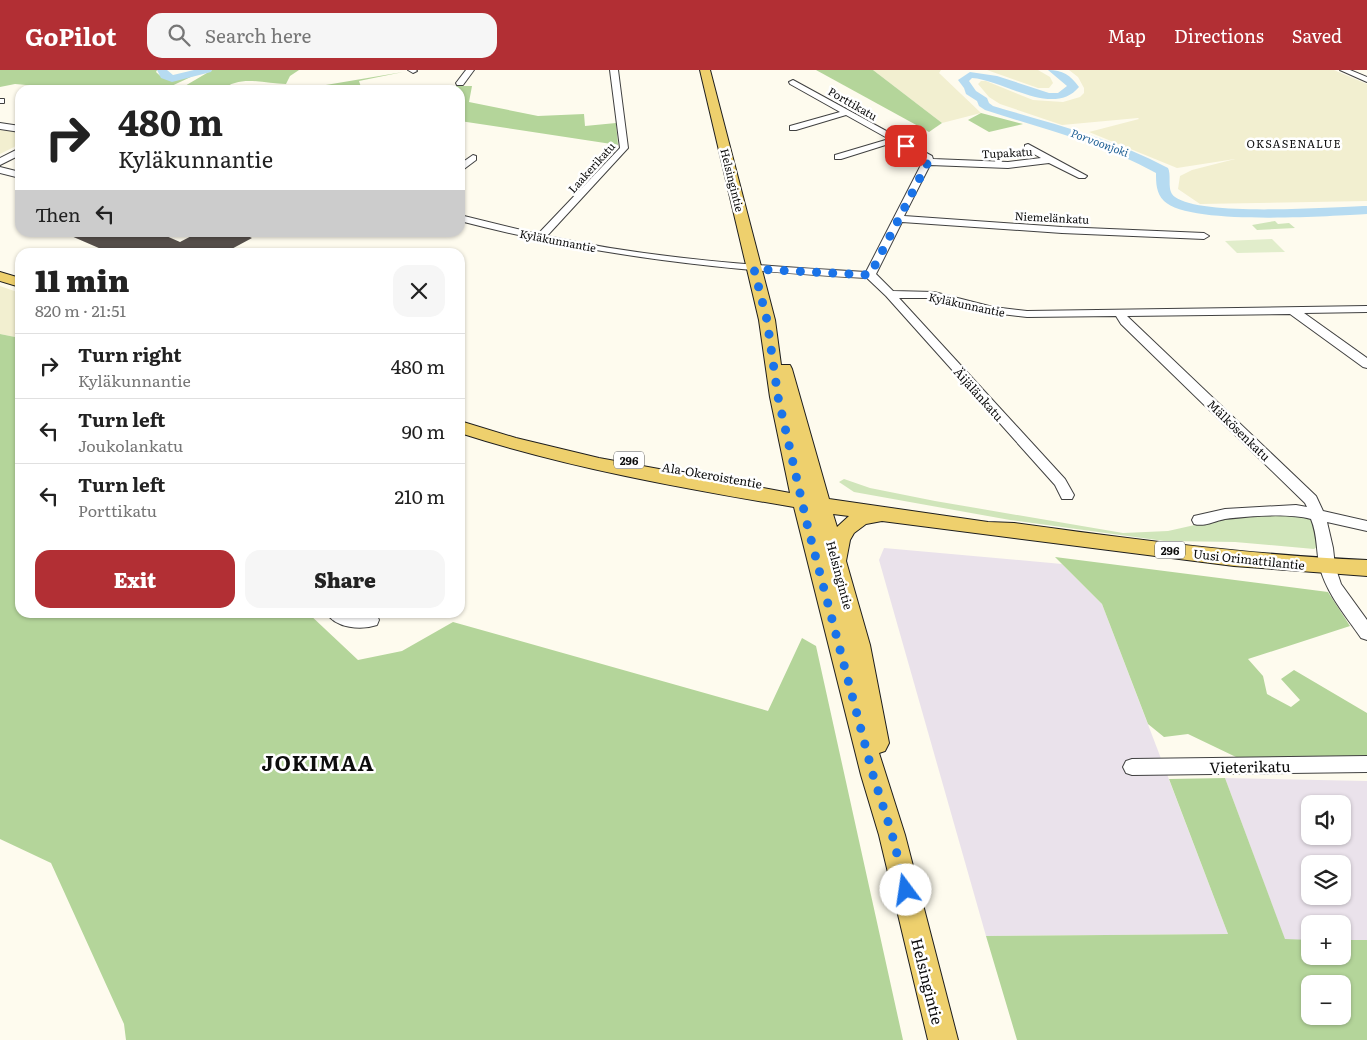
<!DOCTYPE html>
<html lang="en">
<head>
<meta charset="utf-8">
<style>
	body { margin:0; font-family:Literata,serif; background:#f6f6f6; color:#222; height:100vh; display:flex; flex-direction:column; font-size:19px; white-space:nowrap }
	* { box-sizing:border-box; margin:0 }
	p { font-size:16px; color:#767676 }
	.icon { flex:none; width:28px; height:28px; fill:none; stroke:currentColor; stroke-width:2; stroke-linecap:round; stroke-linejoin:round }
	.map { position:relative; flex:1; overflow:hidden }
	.panel { position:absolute; left:15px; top:178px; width:450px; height:370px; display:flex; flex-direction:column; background:#fff; border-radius:15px; box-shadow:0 1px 4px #0004 }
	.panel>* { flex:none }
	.guide { position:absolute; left:15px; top:15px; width:450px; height:152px; border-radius:15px; box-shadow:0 1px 4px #0004; background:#fff; color:#222; overflow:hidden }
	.controls { position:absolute; left:1301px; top:725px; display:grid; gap:10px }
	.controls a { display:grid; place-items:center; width:50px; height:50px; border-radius:10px; background:#fff; box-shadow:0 1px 4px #0004; font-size:25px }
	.pin { position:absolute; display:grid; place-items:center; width:42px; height:42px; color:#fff; margin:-21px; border-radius:10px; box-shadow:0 2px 8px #0006 }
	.me { position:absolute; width:55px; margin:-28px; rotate:346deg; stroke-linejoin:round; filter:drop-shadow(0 0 4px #0008) }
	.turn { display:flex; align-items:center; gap:18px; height:105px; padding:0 20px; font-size:22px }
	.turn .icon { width:65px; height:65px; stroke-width:2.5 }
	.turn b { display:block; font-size:35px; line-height:42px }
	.then { display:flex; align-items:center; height:48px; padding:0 20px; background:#0003; gap:10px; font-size:19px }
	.round { display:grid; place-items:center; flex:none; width:52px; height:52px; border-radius:15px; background:#f6f6f6 }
	.overview { display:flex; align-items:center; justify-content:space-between; height:85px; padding:0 20px }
	h1 { font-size:30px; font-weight:800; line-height:38px }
	.cta { display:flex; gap:10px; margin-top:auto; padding:10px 20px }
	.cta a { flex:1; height:58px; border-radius:15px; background:#b22f34; color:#fff; font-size:20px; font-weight:800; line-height:58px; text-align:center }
	.cta a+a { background:#f6f6f6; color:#222 }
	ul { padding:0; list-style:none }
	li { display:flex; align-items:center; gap:15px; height:65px; padding:0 20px; border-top:1px solid #e0e0e0 }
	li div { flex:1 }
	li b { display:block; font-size:19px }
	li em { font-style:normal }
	header { display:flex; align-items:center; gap:30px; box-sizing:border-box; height:70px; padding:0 25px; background:#b22f34; color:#fff }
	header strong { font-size:24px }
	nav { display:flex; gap:28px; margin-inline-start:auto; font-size:18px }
	.search { width:350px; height:45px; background:#f6f6f6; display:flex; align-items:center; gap:12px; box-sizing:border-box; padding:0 18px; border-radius:15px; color:#767676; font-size:19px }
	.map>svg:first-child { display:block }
	.industrial { fill:#eae2eb; fill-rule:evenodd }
	.farmland { fill:#f2efd0 }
	.green { fill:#d0e5ba }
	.forest { fill:#b4d59a; fill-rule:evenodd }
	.pitch { fill:#e1edcb }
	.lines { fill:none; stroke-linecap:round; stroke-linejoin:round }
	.river { fill:#b6dbf1; fill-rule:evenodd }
	.building { fill:#554e4a }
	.minor-casing { stroke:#404040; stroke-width:2 }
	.major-casing { stroke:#1e1e1e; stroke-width:2 }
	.minor { fill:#fff; fill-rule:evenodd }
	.major { fill:#eed06d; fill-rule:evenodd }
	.route { stroke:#1a73e8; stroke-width:9; stroke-dasharray:0 16.2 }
	.labels { text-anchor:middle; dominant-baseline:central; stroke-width:5; stroke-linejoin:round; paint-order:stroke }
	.far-street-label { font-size:11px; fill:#0d0d0d; stroke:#fff }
	.far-water-label { font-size:11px; font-style:italic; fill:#206095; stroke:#fff }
	.far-neighbourhood-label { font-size:11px; letter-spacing:1px; fill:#0d0d0d; stroke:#fff }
	.shield { fill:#fff; stroke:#565656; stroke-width:1 }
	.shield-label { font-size:11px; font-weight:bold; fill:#0d0d0d }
	.street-label { font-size:12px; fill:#0d0d0d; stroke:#fff }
	.near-street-label { font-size:15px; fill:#0d0d0d; stroke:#fff }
	.near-district-label { font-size:21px; font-weight:bold; letter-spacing:1px; fill:#0d0d0d; stroke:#fff }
</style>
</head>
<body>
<header>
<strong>GoPilot</strong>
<div class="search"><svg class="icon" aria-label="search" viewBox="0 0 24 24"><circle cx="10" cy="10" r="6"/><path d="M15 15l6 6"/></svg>Search here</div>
<nav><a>Map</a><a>Directions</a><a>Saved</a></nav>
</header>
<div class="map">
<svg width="1367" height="970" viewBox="0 0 1367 970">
	<rect width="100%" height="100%" fill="#fefbee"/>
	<!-- industrial -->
	<g class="industrial">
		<polygon points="884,478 1062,494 1102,534 1228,864 986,866 879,490"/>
		<path d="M1225,708l142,3v160l-24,-1 -1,-16h-32v16h-25zM1310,734h32v32h-32zM1310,794h32v32h-32z"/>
	</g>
	<!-- farmland -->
	<g class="farmland">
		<polygon points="873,0 941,0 939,3 981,43 942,53"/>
		<polygon points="987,0 1038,0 1050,7 1053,13 1049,18 1038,18"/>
		<polygon points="1069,0 1334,0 1367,14 1367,131 1200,134 1178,119 1180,106 1192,100 1235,89 1177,98 1089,62 1139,49 1138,48 1062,55 1000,34 989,27 978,14 981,11 986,11 1033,30 1063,32 1080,27 1084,23 1084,18 1078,7"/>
		<polygon points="0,60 20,62 20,74 0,84"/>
		<polygon points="0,216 20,223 20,268 0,264"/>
	</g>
	<!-- green -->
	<g class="green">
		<polygon points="1275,151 1278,154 1289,153 1295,158 1257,160 1252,155"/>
		<polygon points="844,409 870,418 935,431 1123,463 1168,461 1217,450 1269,444 1302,444 1312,450 1320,475 1314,479 1235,472 1164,471 1010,450 854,422 839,412"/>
	</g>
	<!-- forest -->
	<g class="forest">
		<path d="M0,0h157l-1,2c11,12 24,6 39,3l-32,15h-83l-65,-6 -15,3z"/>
		<path d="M212,0h87l-9,6 -4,8c-21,0 -46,-10 -64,6h-44z"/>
		<polygon points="816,0 873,0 942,53 929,62"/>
		<polygon points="403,2 359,11 362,20 310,20 314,17"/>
		<polygon points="452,16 472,16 469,32 538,46 584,44 585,56 616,53 618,75 460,51 460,20 449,20"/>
		<polygon points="981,43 1023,54 989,62 968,50"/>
		<polygon points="0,264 20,268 20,542 308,543 358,590 402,581 453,552 768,641 802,568 816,576 903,970 126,970 124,954 51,793 0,769"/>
		<polygon points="1055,487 1328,522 1350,556 1248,589 1263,606 1267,624 1291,637 1300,630 1281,609 1294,600 1367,643 1367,687 1236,687 1188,664 1164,667 1148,654 1102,534"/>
		<path d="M1225,708l60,161 25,1v16h32l1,-16h24v100h-350l-31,-104 242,-2 -59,-155zM1310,914h32v32h-32z"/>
	</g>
	<!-- pitch -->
	<polygon class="pitch" points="1272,169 1285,182 1237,183 1225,171"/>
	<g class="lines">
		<!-- river -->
		<g class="river">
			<polygon points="157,0 167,0 173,5 194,0 212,0 211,2 172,12 161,8"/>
			<path d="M1048,0c15,0 22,5 31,17 -26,31 -75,-7 -107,-9l-3,3 7,10 11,7 2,5 4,3c60,18 119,32 175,62 4,8 -2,23 7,29 28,20 153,10 192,9v8c-38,2 -178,12 -203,-13 -8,-8 -8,-18 -8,-28 -54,-30 -113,-44 -171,-63l-6,-4 -2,-5 -11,-7 -2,-6 -6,-8 12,-8 27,4 52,17h9l9,-7z"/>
		</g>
	</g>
	<!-- building -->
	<polygon class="building" points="62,162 157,162 180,172 199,162 239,162 252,168 226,182 108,182"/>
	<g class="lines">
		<defs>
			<g id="minor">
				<polygon points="408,0 416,0 417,1 413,3"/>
				<polygon points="466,0 474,0 463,15 457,15 456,13"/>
				<path d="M610,0h8l10,78 -81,88c105,23 213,30 319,36l58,-113 -29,-17 -54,17h-6v-4l54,-16 -43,-24 -50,15h-6v-4l50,-14 -50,-28 -1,-2 4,-2 139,76 1,3 75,3 33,-4 -16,-9v-4l3,-1 59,32 -2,2h-6l-30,-15 -41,5 -78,-3 -26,51 158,11 142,6 5,3 -5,3 -142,-6 -160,-11 -26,52 17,17 41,1 59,15 34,4 340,-5v6l-63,1 63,45v10l-4,-1 -73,-53 -163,2 189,180 7,15 44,10v10l-40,-9 6,26 2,18 6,18 26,36v20l-6,-2c-15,-22 -34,-44 -41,-70 -4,-16 -2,-32 -9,-49 -23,-6 -62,-3 -86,0 -10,2 -21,8 -31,5l-2,-4 2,-4 31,-7 71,-4 11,2 -2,-4 -184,-179 -5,-8 -89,1 -34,-4 -59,-15h-35l166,181 9,16 -2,4h-10l-7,-14 -169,-189 -19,-18c-138,-7 -273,-22 -407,-57v-6l78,19 82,-86z"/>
				<polygon points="1340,0 1350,0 1367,7 1367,12"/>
				<rect x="0" y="29" width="4" height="4"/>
				<polygon points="0,53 20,56 20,62 0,59"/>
				<polygon points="20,78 20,85 0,95 0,88"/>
				<polygon points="473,85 476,86 476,90 460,102 460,94"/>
				<polygon points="0,97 20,102 20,108 0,103"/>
				<path d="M326,542l45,1 6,2 2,5 -2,5c-15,5 -42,4 -51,-13z"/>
				<polygon points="1367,686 1367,702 1132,705 1126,703 1123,697 1126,691 1132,689"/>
			</g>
			<g id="major">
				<path d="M700,0h10l65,250 6,45h9l2,4 37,130 159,23 26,1c117,16 235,32 353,37v16l-133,-10 -352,-45 -16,3 -12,9 -4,7 -4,21 24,84 19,98 -4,8 -6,2 26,82 53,205h-30l-49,-205 -18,-60 -67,-268c-113,-19 -225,-39 -334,-74v-12l56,17 83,20 191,35 -20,-96 -11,-77zM833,444l16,2 -12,11z"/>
				<polygon points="0,202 20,208 20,217 0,211"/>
			</g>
		</defs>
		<!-- minor casing -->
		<use href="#minor" class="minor-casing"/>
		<!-- major casing -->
		<use href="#major" class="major-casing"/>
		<!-- minor -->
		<use href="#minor" class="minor"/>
		<!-- major -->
		<use href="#major" class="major"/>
	</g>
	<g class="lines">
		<!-- route -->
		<polyline class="route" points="906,76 929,88 928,92 870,205 754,199 767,250 778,327 808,458 873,705 892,764 906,820"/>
	</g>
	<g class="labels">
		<!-- far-street labels -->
		<g class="far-street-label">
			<text transform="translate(853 33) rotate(30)">Porttikatu</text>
			<text transform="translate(1007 82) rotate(-3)">Tupakatu</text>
			<text transform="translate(591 97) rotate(-48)">Laakerikatu</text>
			<text transform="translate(733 110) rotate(76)">Helsingintie</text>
			<text transform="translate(1052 147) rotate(3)">Niemelänkatu</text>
			<text transform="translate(558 170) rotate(11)">Kyläkunnantie</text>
			<text transform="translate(967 234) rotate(12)">Kyläkunnantie</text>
		</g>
		<!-- far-water labels -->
		<g class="far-water-label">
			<text transform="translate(1100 72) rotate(20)">Porvoonjoki</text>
		</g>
		<!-- far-neighbourhood labels -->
		<g class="far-neighbourhood-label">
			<text x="1294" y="73">OKSASENALUE</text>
		</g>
		<!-- shield labels -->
		<g class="shield">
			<rect x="614" y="381.5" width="30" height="17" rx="4"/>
			<rect x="1155" y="471.5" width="30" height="17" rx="4"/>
		</g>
		<g class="shield-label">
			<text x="629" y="390">296</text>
			<text x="1170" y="480">296</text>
		</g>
		<!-- street labels -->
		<g class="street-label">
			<text transform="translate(979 324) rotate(48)">Äijälänkatu</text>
			<text transform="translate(1239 360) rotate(44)">Mälkösenkatu</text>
			<text transform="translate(712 405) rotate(10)">Ala-Okeroistentie</text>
			<text transform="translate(1249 489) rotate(6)">Uusi Orimattilantie</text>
			<text transform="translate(840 505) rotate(75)">Helsingintie</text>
		</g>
		<!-- near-street labels -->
		<g class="near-street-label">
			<text transform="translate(1250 696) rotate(-1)">Vieterikatu</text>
			<text transform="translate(928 911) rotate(76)">Helsingintie</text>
		</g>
		<!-- near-district labels -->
		<g class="near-district-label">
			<text x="318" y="691">JOKIMAA</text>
		</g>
	</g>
</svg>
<div class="controls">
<a><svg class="icon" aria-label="sound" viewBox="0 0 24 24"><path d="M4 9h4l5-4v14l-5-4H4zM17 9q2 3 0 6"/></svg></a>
<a><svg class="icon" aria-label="layers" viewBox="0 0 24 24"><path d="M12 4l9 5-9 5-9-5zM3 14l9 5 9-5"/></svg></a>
<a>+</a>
<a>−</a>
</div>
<div class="pin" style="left:906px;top:76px;background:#d93025"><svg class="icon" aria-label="arrive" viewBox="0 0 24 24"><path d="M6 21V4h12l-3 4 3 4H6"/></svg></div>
<svg class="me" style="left:906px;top:820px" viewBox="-20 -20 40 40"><circle r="19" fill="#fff"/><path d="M0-13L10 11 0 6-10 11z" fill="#1a73e8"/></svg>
<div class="guide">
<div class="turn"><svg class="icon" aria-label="right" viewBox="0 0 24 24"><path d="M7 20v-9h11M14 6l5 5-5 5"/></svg><div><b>480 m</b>Kyläkunnantie</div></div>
<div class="then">Then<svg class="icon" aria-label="left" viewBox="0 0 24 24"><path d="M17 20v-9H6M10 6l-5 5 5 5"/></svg></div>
</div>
<section class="panel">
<div class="overview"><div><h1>11 min</h1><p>820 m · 21:51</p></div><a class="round"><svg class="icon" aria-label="close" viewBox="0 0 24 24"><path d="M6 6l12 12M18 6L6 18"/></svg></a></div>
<ul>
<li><svg class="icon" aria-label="right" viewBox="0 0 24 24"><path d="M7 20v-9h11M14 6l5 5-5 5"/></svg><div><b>Turn right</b><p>Kyläkunnantie</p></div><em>480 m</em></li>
<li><svg class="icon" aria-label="left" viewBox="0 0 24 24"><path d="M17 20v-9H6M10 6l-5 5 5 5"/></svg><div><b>Turn left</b><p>Joukolankatu</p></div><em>90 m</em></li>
<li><svg class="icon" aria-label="left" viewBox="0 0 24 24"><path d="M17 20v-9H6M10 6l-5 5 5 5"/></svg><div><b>Turn left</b><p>Porttikatu</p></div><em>210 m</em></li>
</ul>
<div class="cta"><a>Exit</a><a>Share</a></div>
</section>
</div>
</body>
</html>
